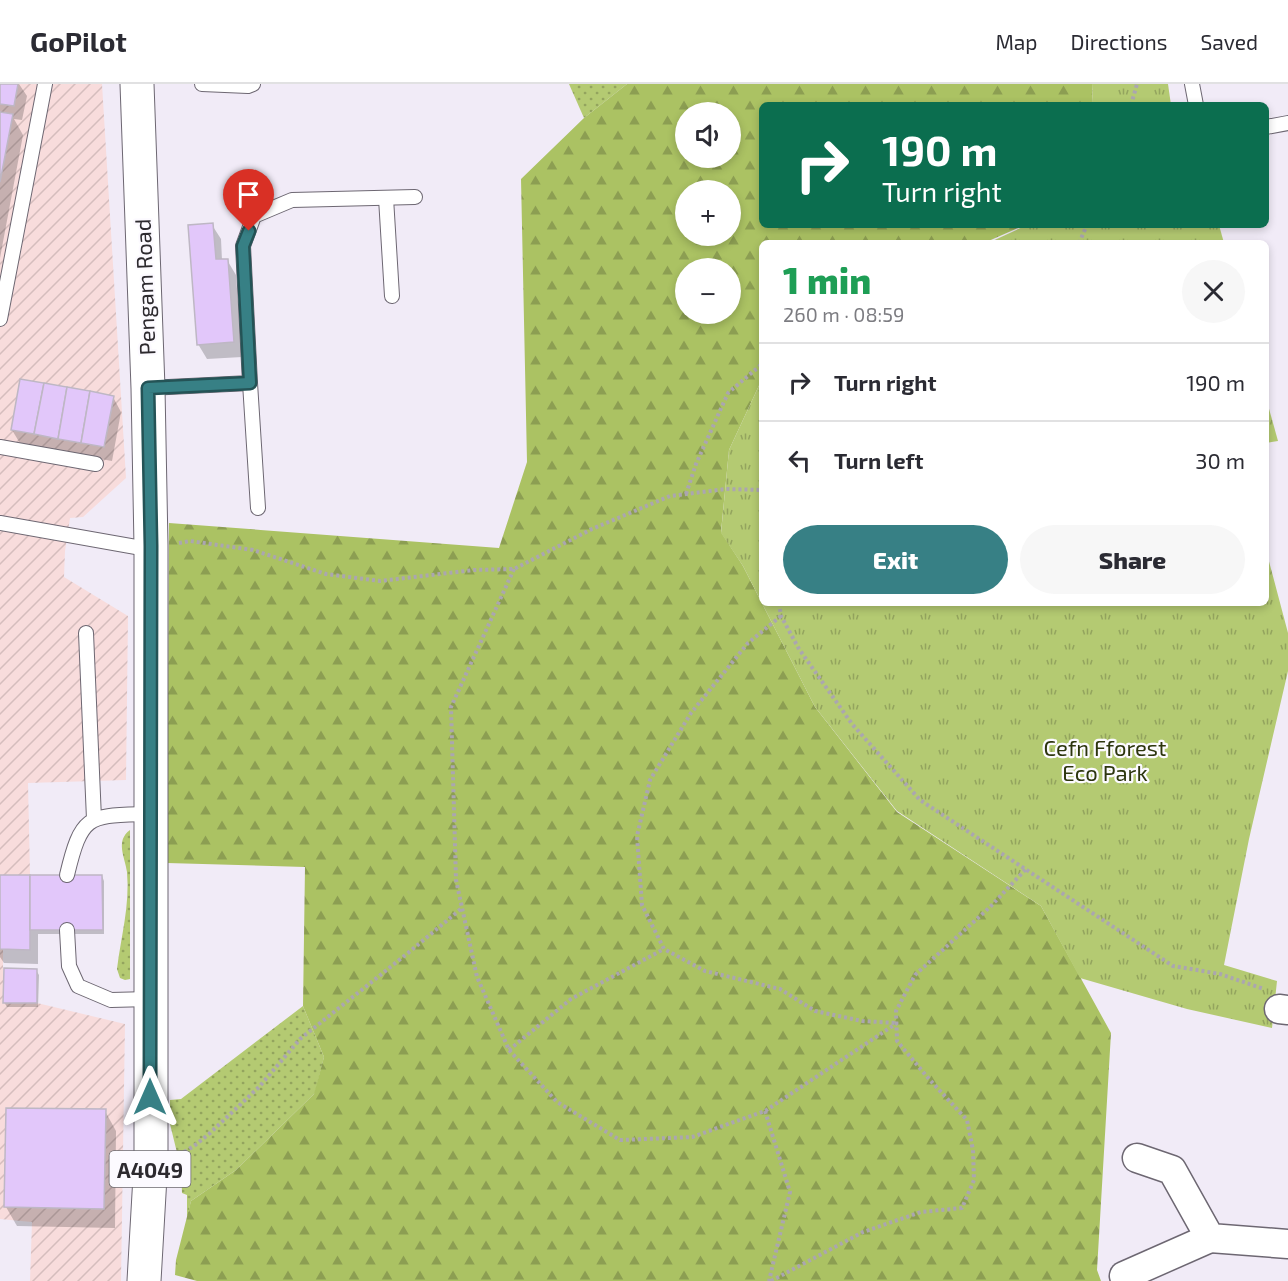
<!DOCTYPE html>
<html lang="en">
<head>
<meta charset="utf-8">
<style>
	body { margin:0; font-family:"Exo 2",sans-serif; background:#f7f7f7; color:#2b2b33; height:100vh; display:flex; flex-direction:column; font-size:22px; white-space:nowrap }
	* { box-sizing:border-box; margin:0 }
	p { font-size:20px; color:#7c7c81 }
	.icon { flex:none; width:33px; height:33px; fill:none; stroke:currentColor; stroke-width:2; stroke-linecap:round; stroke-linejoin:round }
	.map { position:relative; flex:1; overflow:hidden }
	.panel { position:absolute; left:759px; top:156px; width:510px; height:366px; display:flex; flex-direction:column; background:#fff; border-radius:9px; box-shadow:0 3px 9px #0003 }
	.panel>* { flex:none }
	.guide { position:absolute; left:759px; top:18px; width:510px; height:126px; border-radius:9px; box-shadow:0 3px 9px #0003; background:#0b6e4f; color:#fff; overflow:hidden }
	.buttons { position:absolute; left:675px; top:18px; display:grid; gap:12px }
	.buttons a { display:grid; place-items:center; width:66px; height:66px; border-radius:50%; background:#fff; box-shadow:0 3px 9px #0003; font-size:30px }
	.pin { position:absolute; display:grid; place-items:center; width:51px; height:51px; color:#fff; margin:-62px -26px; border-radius:50% 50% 50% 0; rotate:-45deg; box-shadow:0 0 6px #0007 }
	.pin .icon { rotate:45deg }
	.me { position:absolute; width:66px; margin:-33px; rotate:0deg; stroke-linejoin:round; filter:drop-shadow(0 0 4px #0008) }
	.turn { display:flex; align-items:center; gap:21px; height:126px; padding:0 24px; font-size:27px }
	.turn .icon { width:78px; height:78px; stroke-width:2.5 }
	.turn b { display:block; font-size:42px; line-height:51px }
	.round { display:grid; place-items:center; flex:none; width:63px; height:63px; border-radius:32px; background:#f7f7f7 }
	.head { display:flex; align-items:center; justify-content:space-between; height:102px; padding:0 24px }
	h1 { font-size:36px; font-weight:800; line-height:45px; color:#1e9e55 }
	.primary-button { display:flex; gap:12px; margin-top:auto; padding:12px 24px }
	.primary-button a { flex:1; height:69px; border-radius:36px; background:#378085; color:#fff; font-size:24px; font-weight:800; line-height:69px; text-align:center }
	.primary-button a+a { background:#f7f7f7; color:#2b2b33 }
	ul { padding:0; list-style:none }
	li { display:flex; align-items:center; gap:18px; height:78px; padding:0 24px; border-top:2px solid #e1e1e2 }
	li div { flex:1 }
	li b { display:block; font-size:22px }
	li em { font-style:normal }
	header { display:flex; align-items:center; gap:36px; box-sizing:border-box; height:84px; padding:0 30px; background:#fff; border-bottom:2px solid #e1e1e2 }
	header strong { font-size:28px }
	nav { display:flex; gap:33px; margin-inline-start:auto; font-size:21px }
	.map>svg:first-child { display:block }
	.industrial { fill:url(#industrial-furrows) }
	.grass { fill:url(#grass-dots) }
	.forest { fill:url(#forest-firs); fill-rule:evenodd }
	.park { fill:url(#park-tufts) }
	.shadow { fill:#0003 }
	.building { fill:#e2c7fa; stroke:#beb7c4; stroke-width:1.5 }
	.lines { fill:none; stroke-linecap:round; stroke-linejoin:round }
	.service-casing { stroke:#6d6772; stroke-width:16 }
	.minor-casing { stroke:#6d6772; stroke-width:31 }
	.primary-casing { stroke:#6d6772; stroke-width:35 }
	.path { stroke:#aba6b0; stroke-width:4; stroke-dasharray:3 3; stroke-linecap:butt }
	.service { stroke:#fff; stroke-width:14 }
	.minor { stroke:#fff; stroke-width:28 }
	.primary { stroke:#fff; stroke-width:33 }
	.route-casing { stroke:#245356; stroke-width:15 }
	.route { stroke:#378085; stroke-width:10 }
	.labels { text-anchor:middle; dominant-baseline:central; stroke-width:4.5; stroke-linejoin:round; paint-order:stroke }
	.shield { fill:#fcfaff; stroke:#6b686d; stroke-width:1.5 }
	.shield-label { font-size:21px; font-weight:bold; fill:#2d2a2f }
	.street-label { font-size:22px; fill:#2d2a2f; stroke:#fcfaff }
	.park-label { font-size:22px; fill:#2d360e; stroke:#fcfaff }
</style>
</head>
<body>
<header>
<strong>GoPilot</strong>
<nav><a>Map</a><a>Directions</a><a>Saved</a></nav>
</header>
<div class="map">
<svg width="1288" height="1197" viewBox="0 0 1288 1197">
	<defs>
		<pattern id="industrial-furrows" width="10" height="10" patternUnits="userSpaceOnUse" patternTransform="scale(1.5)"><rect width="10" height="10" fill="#f8dcdc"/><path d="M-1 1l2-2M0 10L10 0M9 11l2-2" fill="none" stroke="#d5bdbd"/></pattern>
		<pattern id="grass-dots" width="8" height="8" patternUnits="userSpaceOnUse" patternTransform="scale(1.5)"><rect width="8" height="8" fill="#b4ca72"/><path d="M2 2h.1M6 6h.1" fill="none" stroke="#93a45e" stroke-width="1.8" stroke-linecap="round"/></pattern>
		<pattern id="forest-firs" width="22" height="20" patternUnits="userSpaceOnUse" patternTransform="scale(1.5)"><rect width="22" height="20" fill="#abc263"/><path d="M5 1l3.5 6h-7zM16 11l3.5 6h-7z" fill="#8c9e52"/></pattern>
		<pattern id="park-tufts" width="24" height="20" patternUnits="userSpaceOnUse" patternTransform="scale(1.5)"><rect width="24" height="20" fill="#b4ca72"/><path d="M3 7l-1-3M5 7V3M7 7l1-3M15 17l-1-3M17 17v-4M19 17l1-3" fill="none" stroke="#93a45e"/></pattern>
	</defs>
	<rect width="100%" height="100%" fill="#f1ebf7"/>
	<!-- industrial -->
	<g class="industrial">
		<polygon points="0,0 102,0 126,394 83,433 70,434 65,467 64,493 128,532 126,696 28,699 30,791 0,791"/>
		<polygon points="0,865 3,865 3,919 37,919 125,940 121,1197 30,1197 32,1138 0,1135"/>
	</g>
	<!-- grass -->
	<g class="grass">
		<polygon points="569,0 627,0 584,34"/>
		<path d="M130,746v149l-5,1 -5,-2 -3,-9c4,-33 13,-63 10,-97 -2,-15 -12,-31 3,-42z"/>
		<polygon points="303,922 324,973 315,1009 236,1086 191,1117 187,1135 187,1111 182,1109 181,1085 170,1040 170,1016 181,1015"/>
	</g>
	<!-- forest -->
	<path class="forest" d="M627,0h465l1,21h-331v120h263l-41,18h-222v136l-33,71 -8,82 22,34 72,141 82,105 144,94 70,127 -14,237 4,11h-904l-22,-6 1,-15 15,-59 45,-31 78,-76 10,-37 -21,-51 2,-139 -138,-4 2,-340 330,25 28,-86 -6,-283 63,-61zM686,28h44v46h-44zM686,106h44v46h-44zM686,184h44v46h-44z"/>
	<!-- park -->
	<g class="park">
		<polygon points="1092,0 1168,0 1171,21 1093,21"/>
		<polygon points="1027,141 1219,141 1224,159 988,159"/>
		<polygon points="762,295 762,519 1266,519 1266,466 1288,549 1288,587 1249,755 1224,881 1277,897 1272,944 1187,925 1080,894 1041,822 897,727 815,623 743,482 721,449 729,366"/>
		<polygon points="1266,314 1278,357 1266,359"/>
	</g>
	<!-- shadow -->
	<g class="shadow">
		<polygon points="0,0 19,0 27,12 22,36 14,35 23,51 0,174"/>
		<polygon points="212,141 221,155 222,176 227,176 236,191 242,273 207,275 198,260"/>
		<polygon points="113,313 121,328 112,377 21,361 12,346"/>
		<polygon points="0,792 102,792 104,797 104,850 38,850 38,880 4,879 0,873"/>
		<polygon points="36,886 39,891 38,923 7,923 4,918"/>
		<polygon points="105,1027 116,1047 115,1144 17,1142 6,1123"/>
	</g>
	<!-- building -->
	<g class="building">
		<polygon points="0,0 18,0 14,22 0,20"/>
		<polygon points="0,28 13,30 0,98"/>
		<polygon points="213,139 216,175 228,175 234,258 197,261 188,141"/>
		<polygon points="20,295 44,299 34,350 11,346"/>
		<polygon points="44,299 67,303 58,355 34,350"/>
		<polygon points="67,303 90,307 81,359 58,355"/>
		<polygon points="90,307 114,312 104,363 81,359"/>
		<polygon points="0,791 30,791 30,866 0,865"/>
		<polygon points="30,791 102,791 103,846 30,846"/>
		<polygon points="4,884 37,885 37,919 3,919"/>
		<polygon points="6,1024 106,1025 104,1125 4,1123"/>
	</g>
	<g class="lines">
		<defs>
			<g id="service">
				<polyline points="202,0 248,2 253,0"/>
				<polyline points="1192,0 1196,21"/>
				<polyline points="1266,43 1288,39"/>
				<polyline points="386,114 392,212"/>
				<polyline points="0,235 45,0"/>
				<polyline points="250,299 258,424"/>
				<polyline points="148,304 250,299 243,162 254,132 292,116 415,113"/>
				<polyline points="0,363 96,380"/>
				<polyline points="0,439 136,463 151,462"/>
				<polyline points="86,549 94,735"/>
				<path d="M67,791c15,-63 22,-59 83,-61"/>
				<polyline points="67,846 69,882 78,902 111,916 149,915"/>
			</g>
			<g id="minor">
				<polyline points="1279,925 1288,926"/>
				<polyline points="1137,1074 1172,1086 1210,1154 1288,1160"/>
				<polyline points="1124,1192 1210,1154"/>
			</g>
			<polyline id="primary" points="137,0 148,304 151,462 151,1075 144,1197"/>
		</defs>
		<!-- service casing -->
		<use href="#service" class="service-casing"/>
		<!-- minor casing -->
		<use href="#minor" class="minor-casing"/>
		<!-- primary casing -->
		<use href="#primary" class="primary-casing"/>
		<!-- path -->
		<g class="path">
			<polyline points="1131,21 1137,0"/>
			<polyline points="1079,159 1087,141"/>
			<polyline points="686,410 696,380 728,309 762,280"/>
			<polyline points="179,459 190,457 253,466 326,490 380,497 474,486 514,485 592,445 670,412 726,405 762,406"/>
			<polyline points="514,485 451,623 456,796 477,893 509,966 557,1018 620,1056 692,1053 765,1027 897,939"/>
			<polyline points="779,519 781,532 799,565 852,640 920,716 1173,882 1220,890 1264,905"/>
			<polyline points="781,532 748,559 691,629 650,696 637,752 642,821 664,865 705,887 780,905 815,927 862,937 896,939"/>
			<polyline points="509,966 571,915 664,865"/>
			<polyline points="765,1027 790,1108 769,1197"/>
			<polyline points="179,1071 194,1062 209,1050 259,1003 300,955 408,869 462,824"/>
			<polyline points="771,1197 863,1148 921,1128 962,1124 974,1096 973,1066 967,1036 929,995 897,957 896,927 915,891 990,823 1026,785"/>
		</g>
		<!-- service -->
		<use href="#service" class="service"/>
		<!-- minor -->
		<use href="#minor" class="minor"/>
		<!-- primary -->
		<use href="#primary" class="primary"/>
	</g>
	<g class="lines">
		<defs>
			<polyline id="route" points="150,1013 151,462 148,304 250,299 243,162 249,147"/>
		</defs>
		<!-- route casing -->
		<use href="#route" class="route-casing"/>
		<!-- route -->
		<use href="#route" class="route"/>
	</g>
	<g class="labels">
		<!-- shield labels -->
		<rect class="shield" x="109.5" y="1067" width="81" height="36" rx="4.5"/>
		<g class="shield-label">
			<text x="150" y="1085">A4049</text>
		</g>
		<!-- street labels -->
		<g class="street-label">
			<text transform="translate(144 203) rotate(-92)">Pengam Road</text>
		</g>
		<!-- park labels -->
		<g class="park-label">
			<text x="1105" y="663">Cefn Fforest<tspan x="1105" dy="25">Eco Park</tspan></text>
		</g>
	</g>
</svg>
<div class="buttons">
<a><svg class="icon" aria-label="sound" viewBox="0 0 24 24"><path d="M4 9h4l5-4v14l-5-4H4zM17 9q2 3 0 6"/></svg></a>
<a>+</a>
<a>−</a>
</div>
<div class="pin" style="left:249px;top:147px;background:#d93025"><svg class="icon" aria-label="arrive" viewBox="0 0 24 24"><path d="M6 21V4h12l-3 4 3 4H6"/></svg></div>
<svg class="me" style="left:150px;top:1013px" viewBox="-20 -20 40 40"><path d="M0-17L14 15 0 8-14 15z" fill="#378085" stroke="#fff" stroke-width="4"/></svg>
<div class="guide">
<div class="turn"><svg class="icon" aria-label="right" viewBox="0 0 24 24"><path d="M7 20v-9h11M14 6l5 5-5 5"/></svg><div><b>190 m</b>Turn right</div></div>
</div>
<section class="panel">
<div class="head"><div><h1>1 min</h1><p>260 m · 08:59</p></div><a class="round"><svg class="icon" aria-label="close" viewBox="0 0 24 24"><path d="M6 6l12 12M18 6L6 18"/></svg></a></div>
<ul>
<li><svg class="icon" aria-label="right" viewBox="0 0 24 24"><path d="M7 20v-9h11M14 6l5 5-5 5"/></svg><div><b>Turn right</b></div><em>190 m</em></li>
<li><svg class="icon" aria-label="left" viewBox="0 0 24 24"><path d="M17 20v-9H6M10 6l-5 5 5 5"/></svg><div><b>Turn left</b></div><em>30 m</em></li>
</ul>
<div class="primary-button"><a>Exit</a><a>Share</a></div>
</section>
</div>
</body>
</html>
